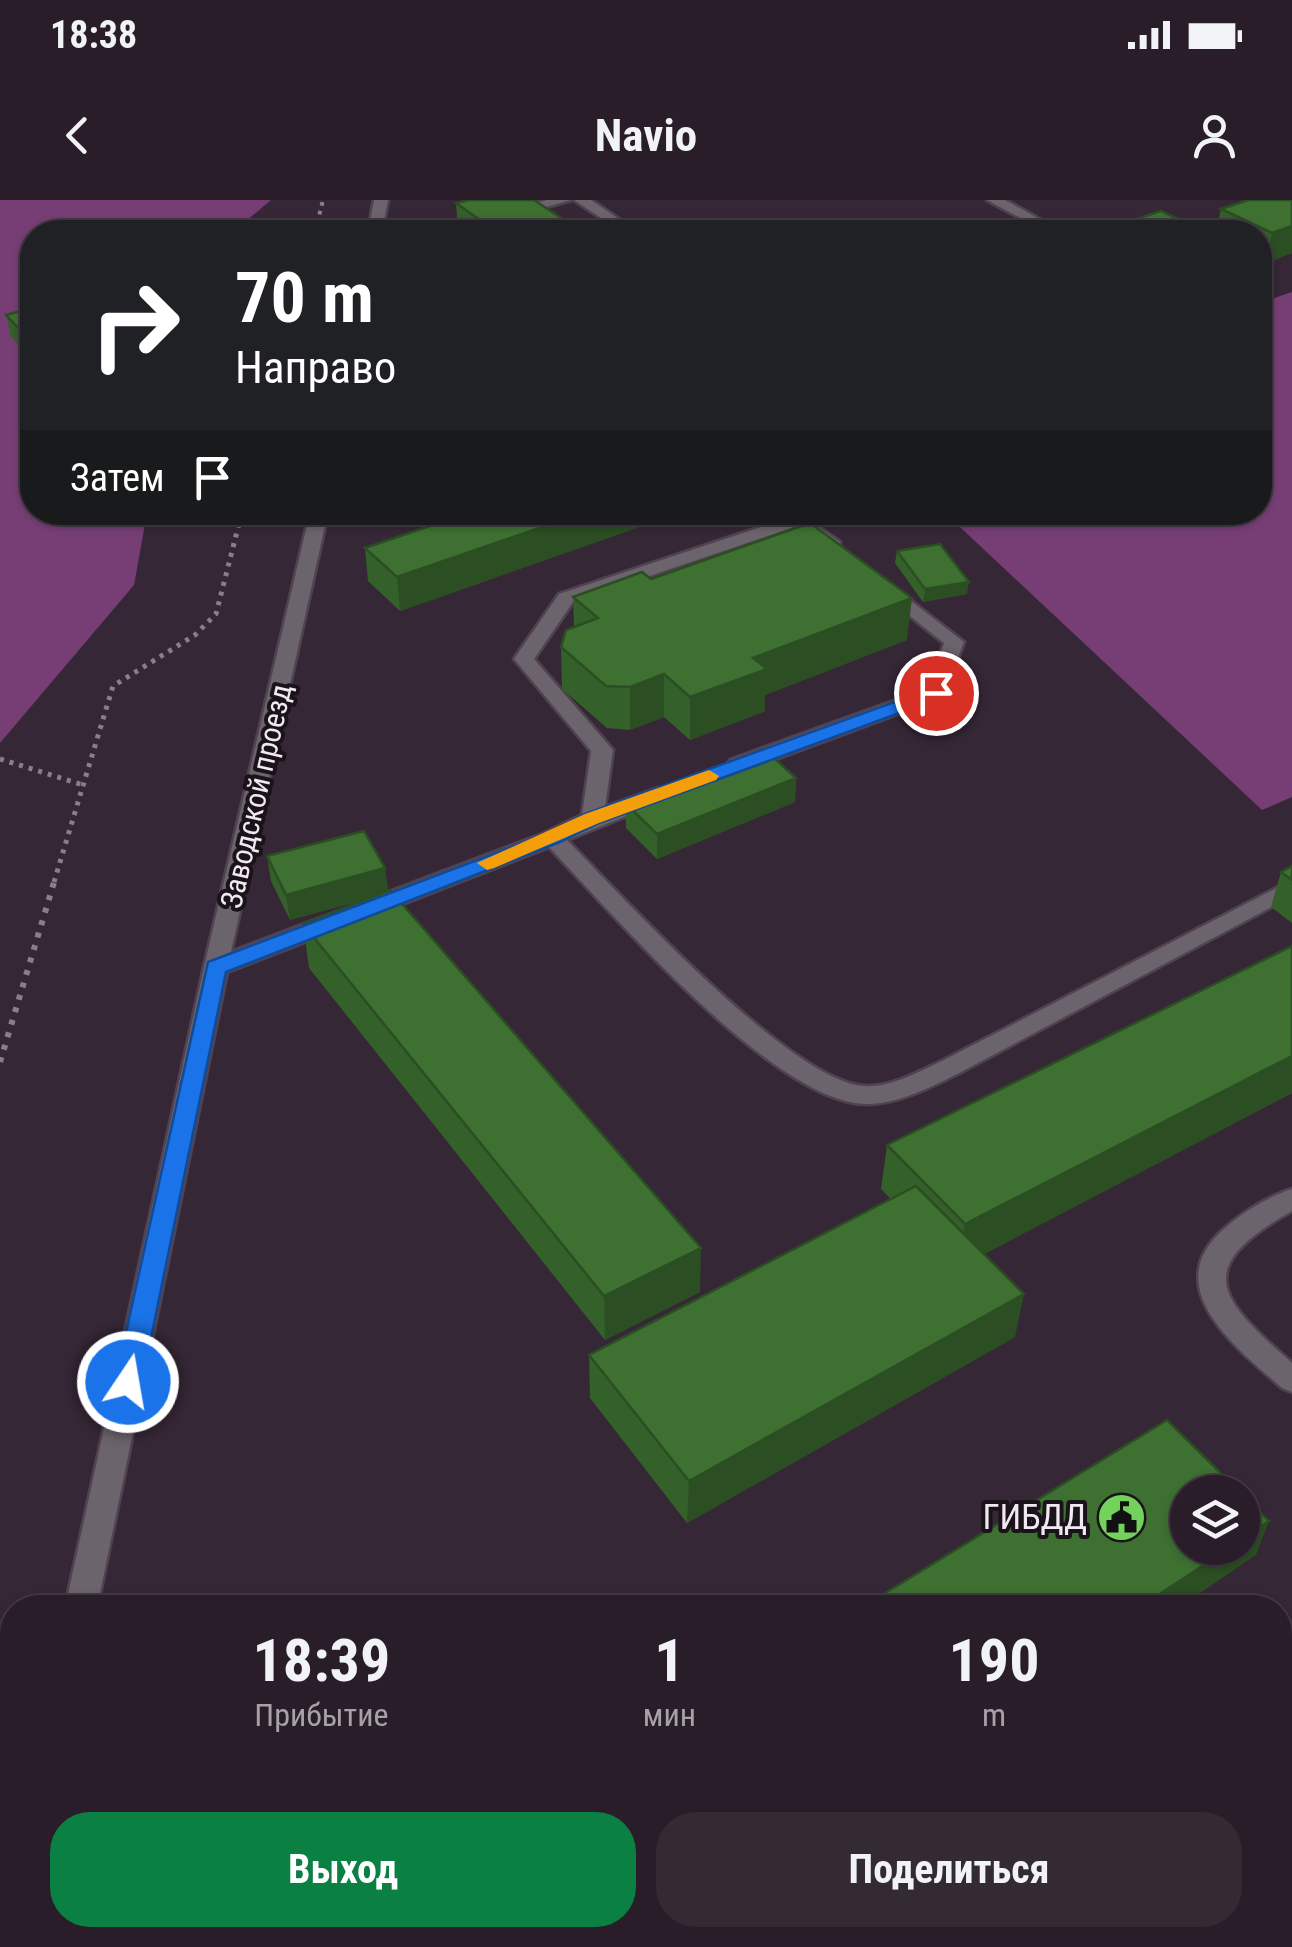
<!DOCTYPE html>
<html lang="ru">
<head>
<meta charset="utf-8">
<style>
	body { margin:0; font-family:"Roboto Condensed",sans-serif; background:#342a34; color:#f1f3f6; height:100vh; display:flex; flex-direction:column; font-size:38px; white-space:nowrap }
	* { box-sizing:border-box; margin:0 }
	p { font-size:32px; color:#a5a2a8 }
	.icon { flex:none; width:55px; height:55px; fill:none; stroke:currentColor; stroke-width:2; stroke-linecap:round; stroke-linejoin:round }
	.map { position:relative; flex:1; overflow:hidden }
	.drawer { position:absolute; left:0px; top:1395px; width:1292px; height:352px; display:flex; flex-direction:column; background:#281d28; border-radius:40px 40px 0 0; box-shadow:0 2px 8px #0004,0 0 0 2px #443b45 }
	.drawer>* { flex:none }
	.top-card { position:absolute; left:20px; top:20px; width:1252px; height:305px; border-radius:40px; box-shadow:0 2px 8px #0004,0 0 0 2px #443b45; background:#202124; color:#fff; overflow:hidden }
	.controls { position:absolute; left:1170px; top:1275px; display:grid; gap:20px }
	.controls a { display:grid; place-items:center; width:90px; height:90px; border-radius:50%; background:#281d28; box-shadow:0 2px 8px #0004,0 0 0 2px #443b45; font-size:50px }
	.pin { position:absolute; display:grid; place-items:center; width:85px; height:85px; color:#fff; margin:-42px; border:5px solid #fff; border-radius:50%; box-shadow:0 2px 10px #0007 }
	.me { position:absolute; width:110px; margin:-55px; rotate:12deg; stroke-linejoin:round; filter:drop-shadow(0 0 8px #0008) }
	.turn { display:flex; align-items:center; gap:35px; height:210px; padding:0 50px; font-size:45px }
	.turn .icon { width:130px; height:130px; stroke-width:2.5 }
	.turn b { display:block; font-size:70px; line-height:85px }
	.then { display:flex; align-items:center; height:95px; padding:0 50px; background:#0003; gap:20px; font-size:38px }
	.eta { display:flex; justify-content:space-evenly; align-items:center; height:170px; text-align:center }
	.eta b { font-size:60px; font-weight:700; line-height:70px }
	.primary-button { display:flex; gap:20px; margin-top:auto; padding:20px 50px }
	.primary-button a { flex:1; height:115px; border-radius:40px; background:#0b8043; color:#fff; font-size:40px; font-weight:700; line-height:115px; text-align:center }
	.primary-button a+a { background:#342a34; color:#f1f3f6 }
	.status { display:flex; justify-content:space-between; align-items:center; height:70px; padding:0 50px; background:#281d28; direction:ltr }
	.status svg { height:28px; fill:currentColor }
	header { display:flex; justify-content:space-between; align-items:center; height:130px; padding:0 50px; background:#281d28; font-size:45px; font-weight:700 }
	.map>svg:first-child { display:block }
	.forest { fill:#763e75 }
	.lines { fill:none; stroke-linecap:round; stroke-linejoin:round }
	.minor-casing { stroke:#504250; stroke-width:5 }
	.path-far2 { stroke:#8b7e8b; stroke-width:4; stroke-dasharray:4 5; stroke-linecap:butt }
	.path-far1 { stroke:#8b7e8b; stroke-width:5; stroke-dasharray:4 6; stroke-linecap:butt }
	.path { stroke:#8b7e8b; stroke-width:6; stroke-dasharray:5 8; stroke-linecap:butt }
	.minor { fill:#6c646c; fill-rule:evenodd }
	.wall { fill:#34602a }
	.shaded-wall { fill:#2b4e22 }
	.building { fill:#3d7031; stroke:#2b4e22; stroke-width:2.5 }
	.route { fill:#1a73e8; stroke:#114b97; stroke-width:2.5 }
	.slow { fill:#f59e0b }
	.labels { text-anchor:middle; dominant-baseline:central; stroke-width:8; stroke-linejoin:round; paint-order:stroke }
	.street-label { font-size:30px; fill:#f2e8f2; stroke:#1a1319 }
	.near-poi-label { font-size:35px; fill:#f2e8f2; stroke:#1a1319; text-anchor:end }
</style>
</head>
<body>
<div class="status"><b>18:38</b><svg viewBox="0 0 49 12"><path d="M0 12V9h3v3zM5 12V6h3v6zM10 12V3h3v9zM15 12V0h3v12zM26 1h20v11H26zM47 4h2v5h-2z"/></svg></div>
<header><svg class="icon" aria-label="back" viewBox="0 0 24 24"><path d="M15 5l-7 7 7 7"/></svg>Navio<svg class="icon" aria-label="person" viewBox="0 0 24 24"><circle cx="12" cy="8" r="4"/><path d="M4 21q1-7 8-7t8 7"/></svg></header>
<div class="map">
<svg width="1292" height="1747" viewBox="0 0 1292 1747">
	<rect width="100%" height="100%" fill="#362736"/>
	<!-- forest -->
	<g class="forest">
		<polygon points="0,0 271,0 233,32 32,32 32,312 147,313 134,385 0,543"/>
		<polygon points="1292,92 1292,597 1262,610 945,313 1260,312 1260,103"/>
	</g>
	<g class="lines">
		<defs>
			<g id="minor">
				<polygon points="374,0 388,0 382,32 368,32"/>
				<polygon points="547,0 571,0 457,32 435,32"/>
				<polygon points="574,0 591,0 638,32 622,32"/>
				<polygon points="987,0 1005,0 1063,32 1046,32"/>
				<path d="M310,312h18l-97,440 314,-119 37,-18 9,-64 -77,-92 45,-65 241,-80 40,28v8h-14l-29,-24 -224,76 -39,57 79,91 -8,57 53,-19 11,7 -3,5 -99,40c55,56 223,241 297,246 27,2 56,-15 80,-26l348,-180v16l-331,176c-28,14 -62,32 -94,32 -92,0 -255,-191 -318,-257l-322,125 -130,636h-32l139,-641z"/>
				<polygon points="884,380 964,442 943,497 746,570 730,570 727,565 730,560 927,489 944,443 877,390 874,386"/>
				<path d="M1292,989v22c-101,57 -74,87 0,152v29l-10,-4c-45,-40 -126,-101 -57,-160 18,-16 44,-32 67,-39z"/>
				<polygon points="1292,1485 1292,1519 1280,1524 1280,1490"/>
				<polygon points="12,1715 12,1735 29,1735 28,1747 0,1747 0,1720"/>
				<polygon points="964,1735 1010,1735 1005,1747 959,1747"/>
			</g>
		</defs>
		<!-- minor casing -->
		<use href="#minor" class="minor-casing"/>
		<!-- path-far2 -->
		<polyline class="path-far2" points="315,32 323,0"/>
		<!-- path-far1 -->
		<g class="path-far1">
			<polyline points="0,559 83,585"/>
			<polyline points="54,682 113,486 195,435 216,414 242,312"/>
		</g>
		<!-- path -->
		<polyline class="path" points="0,862 55,679"/>
		<!-- minor -->
		<use href="#minor" class="minor"/>
	</g>
	<!-- wall -->
	<g class="wall">
		<polygon points="1292,0 1292,53 1266,63 1260,60 1260,32 1216,32 1221,9"/>
		<polygon points="456,3 582,32 458,32"/>
		<polygon points="32,108 32,159 11,137 6,115"/>
		<polygon points="471,312 682,312 400,411 368,381 365,348"/>
		<polygon points="897,351 967,394 923,402 895,363"/>
		<polygon points="651,379 907,440 765,495 765,511 690,540 664,517 630,530 607,528 562,489 561,447 574,427 573,397"/>
		<polygon points="796,578 795,602 657,659 626,628 625,603"/>
		<polygon points="267,656 385,668 388,691 700,1092 605,1140 309,768 303,724 367,699 290,720 271,681"/>
		<polygon points="1292,666 1292,723 1271,707 1281,672"/>
		<polygon points="1292,746 1292,893 984,1054 1015,1137 687,1323 590,1198 589,1155 891,999 881,989 887,945"/>
	</g>
	<!-- shaded-wall -->
	<g class="shaded-wall">
		<polygon points="1292,26 1292,53 1266,63 1272,33"/>
		<polygon points="586,312 682,312 400,411 397,377"/>
		<polygon points="969,382 967,394 923,402 925,389"/>
		<polygon points="912,398 907,440 765,495 765,511 690,540 690,497 753,458"/>
		<polygon points="664,474 664,517 630,530 630,487"/>
		<polygon points="796,578 795,602 657,659 657,634"/>
		<polygon points="385,668 388,693 290,720 286,695"/>
		<polygon points="1292,856 1292,893 958,1068 965,1024"/>
		<polygon points="701,1048 700,1092 605,1140 604,1096"/>
		<polygon points="1024,1094 1015,1137 687,1323 689,1281"/>
		<polygon points="1269,1321 1256,1355 1178,1408 1138,1408 1230,1348 1242,1348 1242,1339"/>
	</g>
	<!-- building -->
	<g class="building">
		<polygon points="469,0 534,0 582,32 497,32 456,3"/>
		<polygon points="1248,0 1292,0 1292,26 1272,33 1221,9"/>
		<polygon points="1161,11 1206,32 1096,32"/>
		<polygon points="32,108 32,142 6,115"/>
		<polygon points="471,312 586,312 397,377 365,348"/>
		<polygon points="810,323 912,398 753,458 767,469 690,497 664,474 630,487 606,486 561,447 566,430 598,418 573,397 642,372 651,379"/>
		<polygon points="940,344 969,382 925,389 897,351"/>
		<polygon points="764,549 796,578 657,634 625,603"/>
		<polygon points="364,631 385,668 286,695 267,656"/>
		<polygon points="1292,666 1292,680 1281,672"/>
		<polygon points="390,690 701,1048 604,1096 303,724"/>
		<polygon points="1292,746 1292,856 965,1024 887,945"/>
		<polygon points="916,986 1024,1094 689,1281 589,1155"/>
		<polygon points="1167,1220 1240,1292 1188,1292 1188,1348 1230,1348 1138,1408 861,1408"/>
		<polygon points="1242,1295 1269,1321 1242,1339"/>
	</g>
	<!-- route -->
	<polygon class="route" points="936,487 943,489 943,497 599,623 560,642 226,772 142,1182 138,1189 128,1192 119,1189 115,1182 208,762 546,634 585,614"/>
	<!-- slow -->
	<polygon class="slow" points="709,570 719,576 716,580 599,623 494,668 487,670 477,663 585,614"/>
	<!-- icons -->
	<defs>
		<symbol id="civic-disc" viewBox="-11 -11 22 22"><circle r="9.5" fill="#73d25c" stroke="#1a1319"/><path d="M-.6-6.5H3V-4.5H.6V-3L4-1V1h2V6H-6V1h2V-1L-.6-3ZM-1.2 2.5V6h2.4V2.5Z" fill="#111"/></symbol>
	</defs>
	<g fill-rule="evenodd">
		<use href="#civic-disc" x="1094" y="1290" width="55" height="55"/>
	</g>
	<g class="labels">
		<!-- street labels -->
		<g class="street-label">
			<text transform="translate(256 596) rotate(-77)">Заводской проезд</text>
		</g>
		<!-- near-poi labels -->
		<g class="near-poi-label">
			<text x="1087" y="1317">ГИБДД</text>
		</g>
	</g>
</svg>
<div class="controls">
<a><svg class="icon" aria-label="layers" viewBox="0 0 24 24"><path d="M12 4l9 5-9 5-9-5zM3 14l9 5 9-5"/></svg></a>
</div>
<div class="pin" style="left:936px;top:493px;background:#d93025"><svg class="icon" aria-label="arrive" viewBox="0 0 24 24"><path d="M6 21V4h12l-3 4 3 4H6"/></svg></div>
<svg class="me" style="left:128px;top:1182px" viewBox="-20 -20 40 40"><circle r="17" fill="#1a73e8" stroke="#fff" stroke-width="3"/><path d="M0-11L8 9 0 5-8 9z" fill="#fff"/></svg>
<div class="top-card">
<div class="turn"><svg class="icon" aria-label="right" viewBox="0 0 24 24"><path d="M7 20v-9h11M14 6l5 5-5 5"/></svg><div><b>70 m</b>Направо</div></div>
<div class="then">Затем<svg class="icon" aria-label="arrive" viewBox="0 0 24 24"><path d="M6 21V4h12l-3 4 3 4H6"/></svg></div>
</div>
<section class="drawer">
<div class="eta">
<div><b>18:39</b><p>Прибытие</p></div>
<div><b>1</b><p>мин</p></div>
<div><b>190</b><p>m</p></div>
</div>
<div class="primary-button"><a>Выход</a><a>Поделиться</a></div>
</section>
</div>
</body>
</html>
